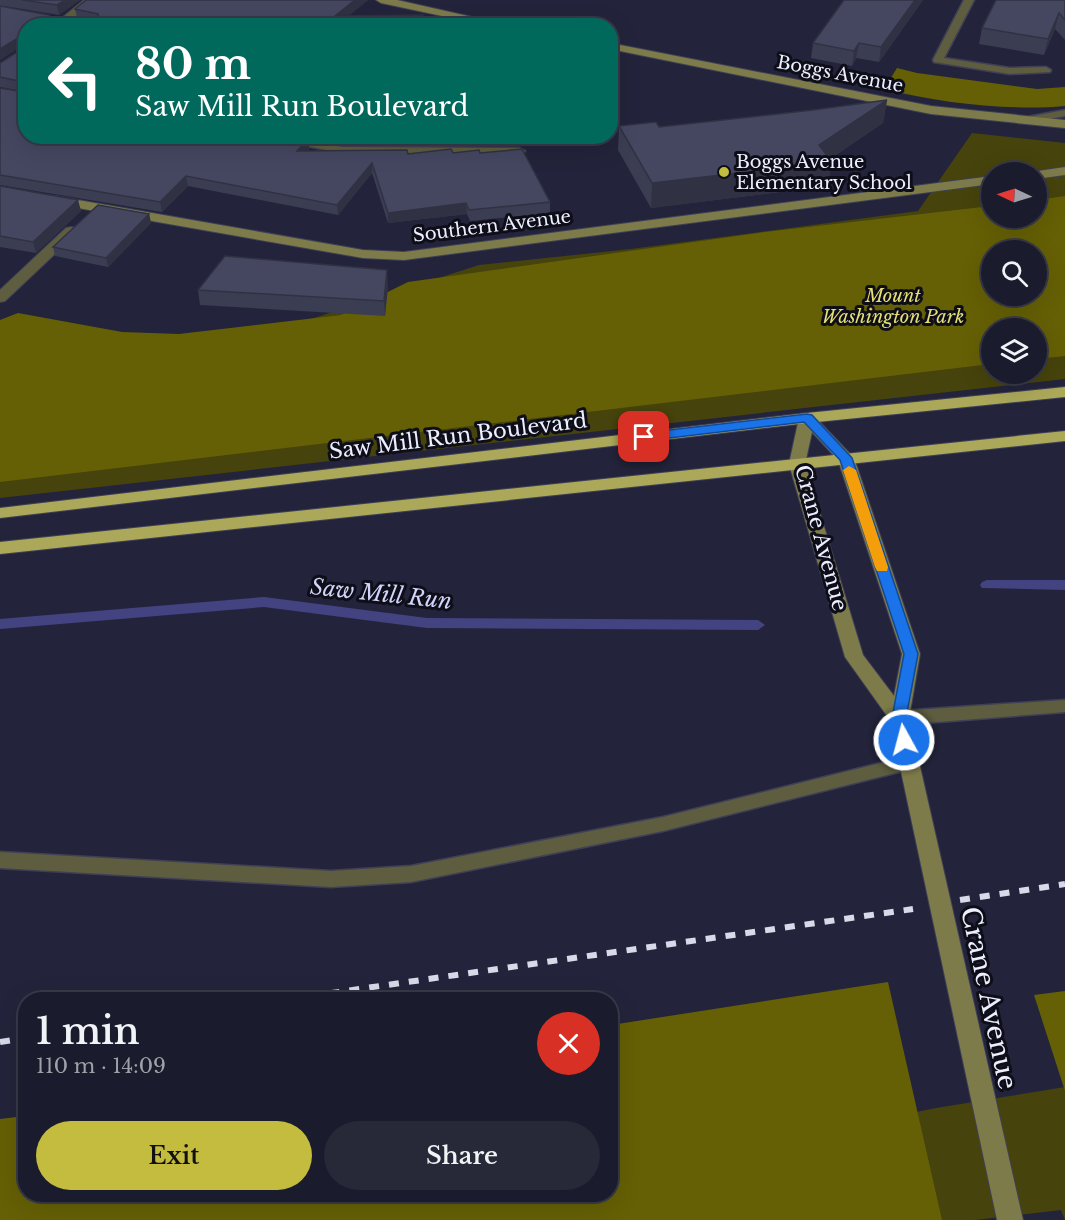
<!DOCTYPE html>
<html lang="en">
<head>
<meta charset="utf-8">
<style>
	body { margin:0; font-family:"Libre Baskerville",serif; background:#272838; color:#f1f3f6; height:100vh; display:flex; flex-direction:column; font-size:22px; white-space:nowrap }
	* { box-sizing:border-box; margin:0 }
	p { font-size:20px; color:#9fa1a9 }
	.icon { flex:none; width:33px; height:33px; fill:none; stroke:currentColor; stroke-width:2; stroke-linecap:round; stroke-linejoin:round }
	.map { position:relative; flex:1; overflow:hidden }
	.details { position:absolute; left:18px; top:992px; width:600px; height:210px; display:flex; flex-direction:column; background:#1a1b2c; border-radius:24px; box-shadow:0 6px 24px #0002,0 0 0 2px #383948 }
	.details>* { flex:none }
	.guide { position:absolute; left:18px; top:18px; width:600px; height:126px; border-radius:24px; box-shadow:0 6px 24px #0002,0 0 0 2px #383948; background:#00695c; color:#fff; overflow:hidden }
	.needle { width:39px; rotate:274deg }
	.tools { position:absolute; left:981px; top:162px; display:grid; gap:12px }
	.tools a { display:grid; place-items:center; width:66px; height:66px; border-radius:50%; background:#1a1b2c; box-shadow:0 6px 24px #0002,0 0 0 2px #383948; font-size:30px }
	.pin { position:absolute; display:grid; place-items:center; width:51px; height:51px; color:#fff; margin:-26px; border-radius:12px; box-shadow:0 3px 9px #0006 }
	.me { position:absolute; width:66px; margin:-33px; rotate:353deg; stroke-linejoin:round; filter:drop-shadow(0 0 4px #0008) }
	.turn { display:flex; align-items:center; gap:21px; height:126px; padding:0 18px; font-size:27px }
	.turn .icon { width:78px; height:78px; stroke-width:2.5 }
	.turn b { display:block; font-size:42px; line-height:51px }
	.round { display:grid; place-items:center; flex:none; width:63px; height:63px; border-radius:32px; background:#272838 }
	.head { display:flex; align-items:center; justify-content:space-between; height:102px; padding:0 18px }
	h1 { font-size:36px; font-weight:600; line-height:45px }
	.primary-button { display:flex; gap:12px; margin-top:auto; padding:12px 18px }
	.primary-button a { flex:1; height:69px; border-radius:36px; background:#c4bc3e; color:#111; font-size:24px; font-weight:600; line-height:69px; text-align:center }
	.primary-button a+a { background:#272838; color:#f1f3f6 }
	.map>svg:first-child { display:block }
	.green { fill:#46430c; fill-rule:evenodd }
	.forest { fill:#656005; fill-rule:evenodd }
	.lines { fill:none; stroke-linecap:round; stroke-linejoin:round }
	.stream { fill:#444381; fill-rule:evenodd }
	.lane-casing { stroke:#3f4056; stroke-width:3 }
	.street-casing { stroke:#3f4056; stroke-width:2 }
	.secondary-casing { stroke:#3f4056; stroke-width:2 }
	.highway-casing { stroke:#3f4056; stroke-width:2 }
	.lane { fill:#5e5d3f; fill-rule:evenodd }
	.street { fill:#5e5d3f; fill-rule:evenodd }
	.secondary { fill:#7e7b4b; fill-rule:evenodd }
	.highway { fill:#aca85a; fill-rule:evenodd }
	.rail { stroke:#d8daea; stroke-width:6; stroke-dasharray:10 10; stroke-linecap:butt }
	.wall { fill:#3b3d53 }
	.shaded-wall { fill:#303244 }
	.building { fill:#454761; stroke:#303244; stroke-width:1.5 }
	.route { fill:#1a73e8; stroke:#114b97; stroke-width:1.5 }
	.slow { fill:#f59e0b }
	.poi-dot { fill:#c4bc3e; stroke:#0e0e19; stroke-width:2 }
	.labels { text-anchor:middle; dominant-baseline:central; stroke-width:6; stroke-linejoin:round; paint-order:stroke }
	.far-street-label { font-size:18px; fill:#edefff; stroke:#0e0e19 }
	.far-poi-label { font-size:18px; fill:#edefff; stroke:#0e0e19; text-anchor:start }
	.far-park-label { font-size:18px; font-style:italic; fill:#e5df74; stroke:#0e0e19 }
	.street-label { font-size:21px; fill:#edefff; stroke:#0e0e19 }
	.water-label { font-size:22px; font-style:italic; fill:#d1d4fa; stroke:#0e0e19 }
	.near-street-label { font-size:26px; fill:#edefff; stroke:#0e0e19 }
</style>
</head>
<body>
<div class="map">
<svg width="1065" height="1220" viewBox="0 0 1065 1220">
	<rect width="100%" height="100%" fill="#23243b"/>
	<!-- green -->
	<g class="green">
		<path d="M972,133l93,10v236l-1065,119v-83h12l467,-150 152,-16 287,-38zM992,172h44v46h-44zM992,250h44v46h-44zM992,328h44v46h-44z"/>
		<polygon points="1065,1087 1065,1220 1061,1210 975,1220 779,1220 771,1142 936,1108"/>
	</g>
	<!-- forest -->
	<g class="forest">
		<path d="M897,68l20,5 120,16 28,-2v19c-57,5 -125,-3 -181,-17z"/>
		<path d="M1065,196v160l-28,3 -1,-31h-44l-1,36 -991,118v-162l18,-7 104,19 57,2 162,-19 67,-33 357,-50 226,-26 1,12h44l1,-18zM992,250h44v46h-44z"/>
		<polygon points="888,982 942,1220 0,1220 0,1119 25,1116 26,1194 610,1194 611,1025"/>
		<polygon points="1065,991 1065,1091 1034,995"/>
	</g>
	<g class="lines">
		<!-- stream -->
		<g class="stream">
			<polygon points="987,580 1065,580 1065,590 982,588 980,585 982,582"/>
			<polygon points="264,597 427,618 758,620 765,625 758,630 427,628 264,607 0,629 0,619"/>
		</g>
		<defs>
			<g id="lane">
				<polygon points="964,0 974,0 944,58 1010,68 1046,67 1051,70 1050,72 1010,74 934,62 933,60"/>
				<polygon points="1065,110 1065,116 1027,123 1021,120 1027,117"/>
				<polygon points="257,136 284,136 342,147 519,148 525,151 519,154 342,153"/>
				<polygon points="565,136 576,136 578,142 576,144 568,144"/>
				<polygon points="1065,700 1065,712 899,725 893,723 890,718 893,713 899,711"/>
				<polygon points="909,756 915,758 918,763 915,768 663,831 411,882 331,887 0,868 0,852 331,871 411,866 663,817"/>
			</g>
			<g id="street">
				<polygon points="84,0 96,0 65,26 52,26"/>
				<polygon points="71,227 76,228 78,231 76,234 5,301 0,302 0,290 66,228"/>
			</g>
			<g id="secondary">
				<polygon points="376,0 397,0 512,26 489,26 381,3"/>
				<polygon points="610,43 931,106 1065,120 1065,128 931,114 610,49"/>
				<polygon points="1065,167 1065,175 1036,179 1036,172 1031,172"/>
				<polygon points="992,176 992,184 404,260 363,258 55,204 48,200 55,196 363,250 404,252"/>
				<path d="M807,413l6,2 41,43 66,196 -11,64 114,502h-26l-107,-500 -45,-63 -56,-193 10,-46zM812,432l26,28 64,194 -8,42 -31,-41 -58,-191z"/>
			</g>
			<g id="highway">
				<polygon points="1065,387 1065,397 807,423 0,518 0,508 807,413"/>
				<polygon points="1065,431 1065,441 0,554 0,542"/>
			</g>
		</defs>
		<!-- lane casing -->
		<use href="#lane" class="lane-casing"/>
		<!-- street casing -->
		<use href="#street" class="street-casing"/>
		<!-- secondary casing -->
		<use href="#secondary" class="secondary-casing"/>
		<!-- highway casing -->
		<use href="#highway" class="highway-casing"/>
		<!-- lane -->
		<use href="#lane" class="lane"/>
		<!-- street -->
		<use href="#street" class="street"/>
		<!-- secondary -->
		<use href="#secondary" class="secondary"/>
		<!-- highway -->
		<use href="#highway" class="highway"/>
		<!-- rail -->
		<g class="rail">
			<polyline points="960,900 1065,884"/>
			<polyline points="290,999 913,909"/>
			<polyline points="0,1042 26,1038"/>
		</g>
	</g>
	<!-- wall -->
	<g class="wall">
		<polygon points="0,0 80,0 59,15 4,6 52,19 80,19 77,18 75,9 86,0 368,0 348,16 423,15 424,24 26,136 308,139 309,149 308,151 408,154 480,153 550,202 550,213 470,221 467,214 388,223 372,173 338,215 188,186 162,212 0,185 0,88 25,92 0,87 0,63 25,47 25,44 0,60"/>
		<polygon points="923,0 879,62 856,58 852,66 811,58 813,43"/>
		<polygon points="1065,0 1065,40 1055,29 1044,55 979,44 982,28"/>
		<polygon points="887,100 883,123 830,159 828,186 651,208 618,150 619,126 659,127 813,110"/>
		<polygon points="299,136 321,136 317,140"/>
		<polygon points="0,186 81,211 36,253 0,247"/>
		<polygon points="149,214 151,223 108,267 55,256 53,247"/>
		<polygon points="388,286 385,316 200,305 198,290"/>
	</g>
	<!-- shaded-wall -->
	<g class="shaded-wall">
		<polygon points="65,0 80,0 59,15 57,5"/>
		<polygon points="355,0 368,0 336,26 335,16"/>
		<polygon points="915,0 923,0 879,62 881,47"/>
		<polygon points="1059,13 1055,29 1044,55 1048,39"/>
		<polygon points="423,15 424,24 423,26 413,26"/>
		<polygon points="23,35 25,44 0,60 0,49"/>
		<polygon points="859,43 856,58 852,66 854,51"/>
		<polygon points="887,100 883,123 825,162 832,162 828,186 651,208 652,183"/>
		<polygon points="308,139 309,149 298,161 297,151"/>
		<polygon points="372,163 372,173 338,215 337,205"/>
		<polygon points="186,176 188,186 162,212 160,202"/>
		<polygon points="78,200 81,211 36,253 33,242"/>
		<polygon points="466,203 467,214 388,223 388,213"/>
		<polygon points="149,214 151,223 108,267 106,258"/>
		<polygon points="387,270 388,286 385,316 384,301"/>
	</g>
	<!-- building -->
	<g class="building">
		<polygon points="22,0 65,0 57,5"/>
		<polygon points="86,0 355,0 335,16 423,15 413,26 26,26 26,136 298,136 308,139 297,151 407,150 408,154 451,149 453,153 479,150 480,153 522,149 550,202 469,210 466,203 388,213 372,163 337,205 186,176 160,202 0,175 0,88 25,92 24,82 0,77 0,63 25,47 25,35 23,35 0,49 0,6 49,15 52,19 97,19 99,17 98,14 75,9"/>
		<polygon points="844,0 915,0 881,47 859,43 854,51 813,43"/>
		<polygon points="996,0 1065,0 1065,20 1059,13 1048,39 982,28"/>
		<polygon points="887,100 819,145 832,162 652,183 619,126 656,122 659,127 813,110"/>
		<polygon points="0,186 78,200 33,242 0,236"/>
		<polygon points="98,205 149,214 106,258 53,247"/>
		<polygon points="225,256 387,270 384,301 198,290"/>
	</g>
	<!-- route -->
	<polygon class="route" points="807,414 812,415 852,458 918,654 906,718 911,740 909,744 899,744 892,718 904,654 840,460 804,422 644,441 638,437 644,433"/>
	<!-- slow -->
	<polygon class="slow" points="849,466 856,470 888,567 887,571 877,571 875,567 843,470"/>
	<!-- markers -->
	<circle class="poi-dot" cx="724" cy="172" r="6"/>
	<g class="labels">
		<!-- far-street labels -->
		<g class="far-street-label">
			<text transform="translate(840 74) rotate(11)">Boggs Avenue</text>
			<text transform="translate(492 226) rotate(-7)">Southern Avenue</text>
		</g>
		<!-- far-poi labels -->
		<g class="far-poi-label">
			<text x="736" y="162">Boggs Avenue<tspan x="736" dy="21">Elementary School</tspan></text>
		</g>
		<!-- far-park labels -->
		<g class="far-park-label">
			<text x="893" y="296">Mount<tspan x="893" dy="21">Washington Park</tspan></text>
		</g>
		<!-- street labels -->
		<g class="street-label">
			<text transform="translate(458 436) rotate(-7)">Saw Mill Run Boulevard</text>
			<text transform="translate(821 538) rotate(75)">Crane Avenue</text>
		</g>
		<!-- water labels -->
		<g class="water-label">
			<text transform="translate(381 594) rotate(6)">Saw Mill Run</text>
		</g>
		<!-- near-street labels -->
		<g class="near-street-label">
			<text transform="translate(989 998) rotate(78)">Crane Avenue</text>
		</g>
	</g>
</svg>
<div class="tools">
<a><svg class="needle" viewBox="-14 -14 28 28"><path d="M0-13l5 13h-10z" fill="#e53935"/><path d="M0 13l5-13h-10z" fill="#9fa1a9"/></svg></a>
<a><svg class="icon" aria-label="search" viewBox="0 0 24 24"><circle cx="10" cy="10" r="6"/><path d="M15 15l6 6"/></svg></a>
<a><svg class="icon" aria-label="layers" viewBox="0 0 24 24"><path d="M12 4l9 5-9 5-9-5zM3 14l9 5 9-5"/></svg></a>
</div>
<div class="pin" style="left:644px;top:437px;background:#d93025"><svg class="icon" aria-label="arrive" viewBox="0 0 24 24"><path d="M6 21V4h12l-3 4 3 4H6"/></svg></div>
<svg class="me" style="left:904px;top:740px" viewBox="-20 -20 40 40"><circle r="17" fill="#1a73e8" stroke="#fff" stroke-width="3"/><path d="M0-11L8 9 0 5-8 9z" fill="#fff"/></svg>
<div class="guide">
<div class="turn"><svg class="icon" aria-label="left" viewBox="0 0 24 24"><path d="M17 20v-9H6M10 6l-5 5 5 5"/></svg><div><b>80 m</b>Saw Mill Run Boulevard</div></div>
</div>
<section class="details">
<div class="head"><div><h1>1 min</h1><p>110 m · 14:09</p></div><a class="round" style="background:#d93025;color:#fff"><svg class="icon" aria-label="close" viewBox="0 0 24 24"><path d="M6 6l12 12M18 6L6 18"/></svg></a></div>
<div class="primary-button"><a>Exit</a><a>Share</a></div>
</section>
</div>
</body>
</html>
